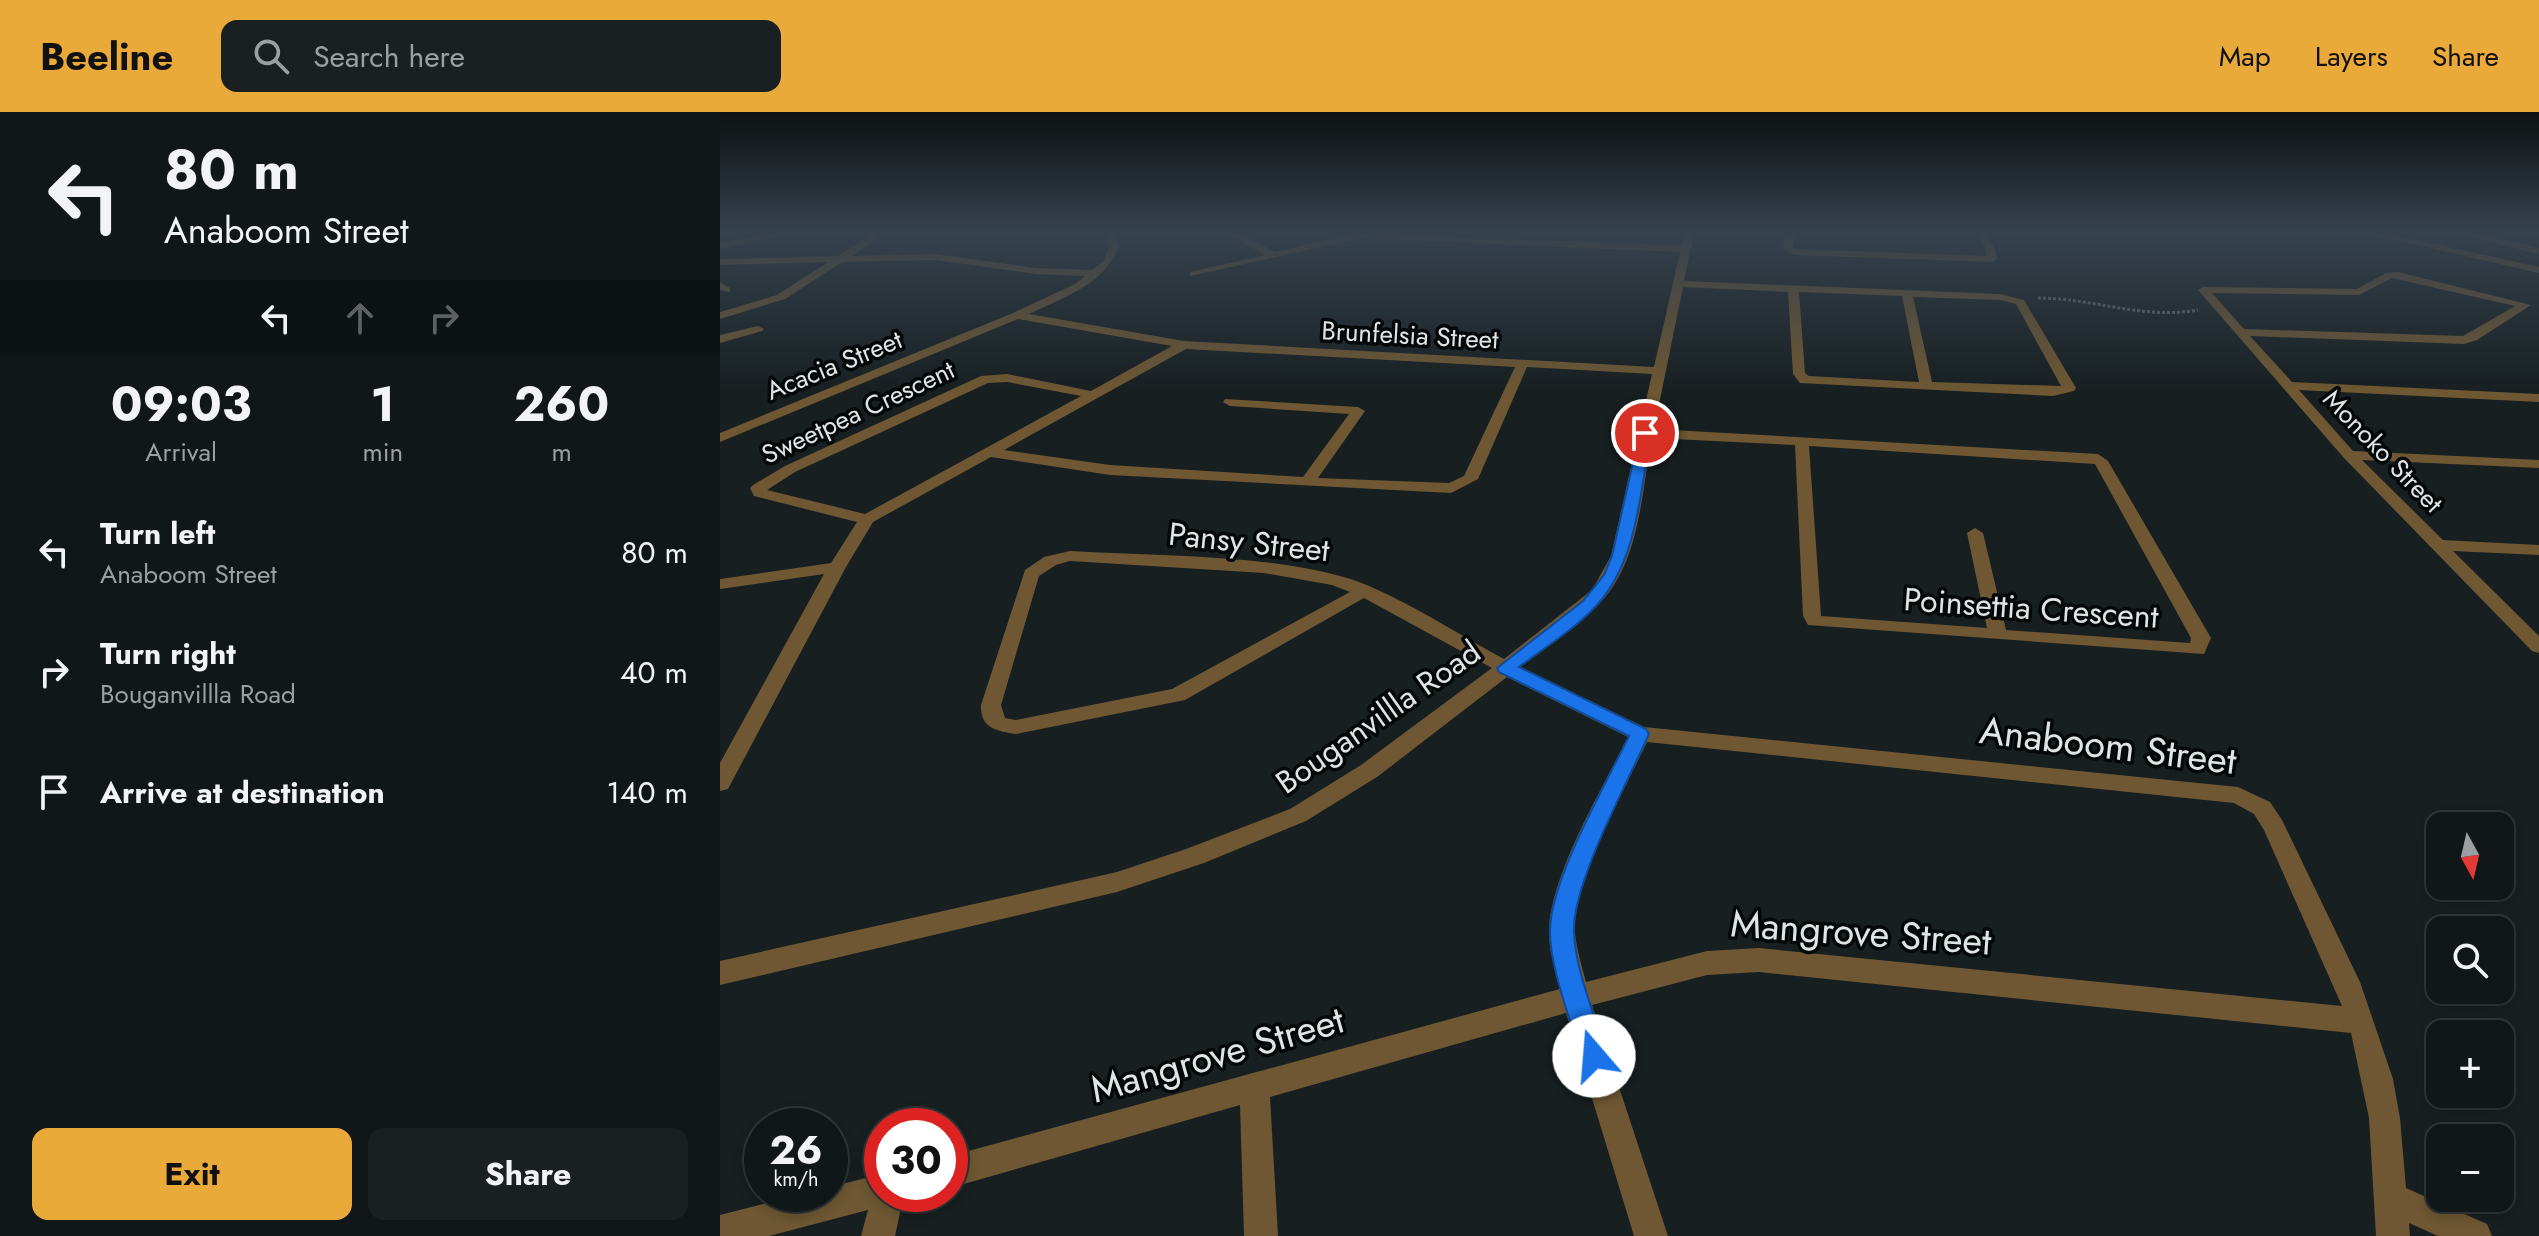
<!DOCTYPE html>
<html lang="en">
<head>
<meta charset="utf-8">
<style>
	body { margin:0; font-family:Jost,sans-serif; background:#1a2022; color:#f1f3f6; height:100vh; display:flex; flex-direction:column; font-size:30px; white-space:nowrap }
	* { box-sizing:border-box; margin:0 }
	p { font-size:26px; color:#9c9fa2 }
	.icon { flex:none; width:44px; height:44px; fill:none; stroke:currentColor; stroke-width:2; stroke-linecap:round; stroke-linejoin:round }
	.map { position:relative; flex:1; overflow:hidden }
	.details { display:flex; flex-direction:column; background:#111719; width:720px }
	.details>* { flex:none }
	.top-card { background:#111719; color:#f1f3f6; overflow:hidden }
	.needle { width:52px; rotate:172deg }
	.tools { position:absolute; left:1706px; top:700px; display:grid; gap:16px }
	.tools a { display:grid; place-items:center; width:88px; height:88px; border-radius:16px; background:#111719; box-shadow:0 4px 12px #0003,0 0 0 2px #303638; font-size:40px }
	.speed { position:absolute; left:24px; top:996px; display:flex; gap:16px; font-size:40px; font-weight:700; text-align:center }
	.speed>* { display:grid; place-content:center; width:104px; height:104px; border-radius:50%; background:#111719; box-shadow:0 4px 12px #0003,0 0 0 2px #303638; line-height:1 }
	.speed small { font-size:20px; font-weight:400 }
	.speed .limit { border:12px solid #d22; background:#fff; color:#111 }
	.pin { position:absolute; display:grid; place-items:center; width:68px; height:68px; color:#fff; margin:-34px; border:4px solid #fff; border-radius:50%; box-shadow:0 2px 8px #0007 }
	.me { position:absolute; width:88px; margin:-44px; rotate:342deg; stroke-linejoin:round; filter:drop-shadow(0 0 6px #0008) }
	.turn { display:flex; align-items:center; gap:28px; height:168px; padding:0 32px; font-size:36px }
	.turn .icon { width:104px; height:104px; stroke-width:2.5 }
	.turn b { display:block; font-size:56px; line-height:68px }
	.lanes { display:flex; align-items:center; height:76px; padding:0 32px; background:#0003; justify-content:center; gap:40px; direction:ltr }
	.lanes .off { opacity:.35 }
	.eta { display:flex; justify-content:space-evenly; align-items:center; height:136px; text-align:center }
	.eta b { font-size:48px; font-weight:700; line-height:56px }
	.primary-button { display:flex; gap:16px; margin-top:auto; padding:16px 32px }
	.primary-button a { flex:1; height:92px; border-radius:16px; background:#eaaa39; color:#111; font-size:32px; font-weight:700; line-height:92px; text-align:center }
	.primary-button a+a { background:#1a2022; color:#f1f3f6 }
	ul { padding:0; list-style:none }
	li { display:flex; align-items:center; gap:24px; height:120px; padding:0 32px }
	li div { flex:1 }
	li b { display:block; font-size:30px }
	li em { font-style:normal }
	header { display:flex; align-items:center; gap:48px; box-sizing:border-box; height:112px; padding:0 40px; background:#eaaa39; color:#111 }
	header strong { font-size:38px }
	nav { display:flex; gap:44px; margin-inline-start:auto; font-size:28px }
	.search { width:560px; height:72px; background:#1a2022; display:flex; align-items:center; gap:20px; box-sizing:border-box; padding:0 28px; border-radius:16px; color:#9c9fa2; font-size:30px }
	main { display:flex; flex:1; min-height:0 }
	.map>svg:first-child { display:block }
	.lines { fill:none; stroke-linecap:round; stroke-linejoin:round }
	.path { stroke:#676e6f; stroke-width:3; stroke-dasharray:3 2; stroke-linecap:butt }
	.minor { fill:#6e5732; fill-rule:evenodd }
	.route { fill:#1a73e8; stroke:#114b97; stroke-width:2 }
	.labels { text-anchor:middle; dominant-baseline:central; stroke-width:7; stroke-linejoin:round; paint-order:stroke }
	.far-street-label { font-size:26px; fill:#dfe5e6; stroke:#050809 }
	.street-label { font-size:32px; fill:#dfe5e6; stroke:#050809 }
	.near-street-label { font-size:38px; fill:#dfe5e6; stroke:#050809 }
</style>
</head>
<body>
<header>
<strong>Beeline</strong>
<div class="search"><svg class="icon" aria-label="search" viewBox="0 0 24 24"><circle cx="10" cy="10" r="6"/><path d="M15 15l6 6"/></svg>Search here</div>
<nav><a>Map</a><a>Layers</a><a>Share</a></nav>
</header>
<main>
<section class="details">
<div class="top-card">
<div class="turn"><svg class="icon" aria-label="left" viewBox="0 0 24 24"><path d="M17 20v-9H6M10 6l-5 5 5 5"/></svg><div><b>80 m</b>Anaboom Street</div></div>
<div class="lanes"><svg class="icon" aria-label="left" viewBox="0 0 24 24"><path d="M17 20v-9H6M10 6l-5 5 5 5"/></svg><svg class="icon off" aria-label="ahead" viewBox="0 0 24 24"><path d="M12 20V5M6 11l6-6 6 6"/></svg><svg class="icon off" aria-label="right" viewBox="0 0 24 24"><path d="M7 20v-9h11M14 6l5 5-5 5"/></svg></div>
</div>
<div class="eta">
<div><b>09:03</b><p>Arrival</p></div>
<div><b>1</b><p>min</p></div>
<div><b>260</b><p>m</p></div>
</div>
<ul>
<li><svg class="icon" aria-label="left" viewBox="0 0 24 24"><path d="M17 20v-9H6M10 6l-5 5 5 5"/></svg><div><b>Turn left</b><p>Anaboom Street</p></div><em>80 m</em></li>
<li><svg class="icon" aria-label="right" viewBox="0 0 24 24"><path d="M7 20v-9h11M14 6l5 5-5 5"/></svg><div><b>Turn right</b><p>Bouganvillla Road</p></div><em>40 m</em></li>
<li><svg class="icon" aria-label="arrive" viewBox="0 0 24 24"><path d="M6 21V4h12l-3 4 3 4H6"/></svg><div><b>Arrive at destination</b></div><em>140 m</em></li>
</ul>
<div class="primary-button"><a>Exit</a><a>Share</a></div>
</section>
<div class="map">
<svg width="1819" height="1124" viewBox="0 0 1819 1124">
	<rect width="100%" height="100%" fill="#171f21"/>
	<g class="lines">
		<!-- path -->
		<path class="path" d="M1318,186c54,0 106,22 160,12"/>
		<!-- minor -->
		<g class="minor">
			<polygon points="51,121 72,121 0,137 0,131"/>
			<path d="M154,121h11l-33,23 83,-2 101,14 56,2 12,-9 5,-15 -5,-13h10l5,13c-14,38 -54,51 -90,68l155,27 470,26 26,-115 -318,-14 -172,38v-4l75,-17 -38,-22h12l36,19 82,-19 324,13 3,-13h10l-10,48 316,13 24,6 52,88 -2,3 -21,5 -253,-13 -7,-9 -5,-82 -105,-5 -29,142 444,25 10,7 103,177 -7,16 -396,-29 -5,-9 -8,-171 -143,-7c-10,51 -12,117 -46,158 -23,28 -58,49 -86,71l124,60 594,60 32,15 12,18 78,162 33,97 7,39 6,70 81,36 5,12h-54l-29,-13 1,13h-34l-7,-118 -18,-85 -592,-61 -52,3 -115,30 76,231h-34l-68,-223 -296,84 8,139h-34l-4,-131 -290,83v-32l610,-167c-4,-19 -12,-41 -11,-60 3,-58 53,-139 79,-192l-121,-60 -130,100 -71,44 -102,42 -87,29 -397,93v-24l397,-89 69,-23 104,-40 71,-44 131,-97 -128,-70 -179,102 -169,34c-19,-3 -36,-6 -35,-29l44,-135 19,-13 26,-6c85,5 188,3 270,25 50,13 117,58 164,83l88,-69 19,-34 41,-182 -125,-7 -49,112 -27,14 -341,-18 -119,-18 -118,65 -27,45 -118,222 -8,2v-28l104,-189 -104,15v-10l111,-16 26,-41 -103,-26 -4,-8 3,-3 32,-19 196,-90 26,-2 84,17 81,-45 -154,-27 -298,123v-9l293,-120 62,-29 10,-8 -49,-2 -101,-14 -93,2 -57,37 -65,20v-7l57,-17 51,-33 -108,3v-6l118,-3zM1079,180l103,4 17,86 -110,-6 -4,-3zM1193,185l87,3 16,4 45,82 -129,-4zM466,237l329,18 -51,109 -15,7 -131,-5 47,-67 -7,-4 -133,-8 -2,3 7,4 119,8 -46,63 -193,-12 -106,-15zM287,270l74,14 -216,118 -98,-24 28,-18 193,-89zM1089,334l286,18 96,174 -1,5 -184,-13 -23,-97 -8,-5 -8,5 20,95 -166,-12zM350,449l194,12 68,12 18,7 -178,97 -156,31 -11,-2 -4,-13 38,-129 17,-11zM927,630l587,61 20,11 10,16 78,176 -583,-58 -52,3 -121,31c-4,-15 -9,-32 -11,-48 -4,-50 50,-145 72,-192z"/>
			<polygon points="1065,121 1075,121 1073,136 1077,137 1266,144 1265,136 1255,121 1264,121 1275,136 1277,147 1272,150 1075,143 1063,137"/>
			<polygon points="1645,121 1664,121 1819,155 1819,161"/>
			<polygon points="1757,121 1819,136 1819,142 1753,126 1753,122"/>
			<path d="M1678,160l133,33 -54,35 -13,4 -214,-8 42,46 247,12v8l-240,-12 54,61 186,9v8l-177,-8 81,80 96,5v10l-86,-4 86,85v17l-7,-2 -188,-193 -146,-168 5,-3 154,2 29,-16zM1672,166l123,28 -52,30 -219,-7 -32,-36 147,2z"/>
			<polygon points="0,170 10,176 10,180 0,178"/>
			<polygon points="38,214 44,217 42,219 0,231 0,223"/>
			<polygon points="162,1062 162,1082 184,1082 175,1124 141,1124 148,1098 49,1124 0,1124 0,1103 83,1082 110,1082 110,1075"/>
		</g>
	</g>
	<!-- sky -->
	<linearGradient id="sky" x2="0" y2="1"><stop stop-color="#0d1112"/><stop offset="0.43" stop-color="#36424e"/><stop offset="1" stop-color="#36424e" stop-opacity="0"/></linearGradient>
	<rect width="1819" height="279" fill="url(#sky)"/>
	<!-- route -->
	<path class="route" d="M920,319l11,2c-11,59 -13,128 -55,173 -21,23 -52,42 -77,61l127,62 3,5c-21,48 -77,149 -75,198 1,38 22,87 34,124l-4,9 -10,4 -9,-4 -4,-9c-10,-35 -32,-91 -31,-126 1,-52 55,-144 79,-194l-130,-64 -2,-4 86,-67 21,-26 8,-19z"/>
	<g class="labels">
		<!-- far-street labels -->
		<g class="far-street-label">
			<text transform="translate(690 223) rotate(3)">Brunfelsia Street</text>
			<text transform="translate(114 253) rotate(-22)">Acacia Street</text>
			<text transform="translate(138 300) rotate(-25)">Sweetpea Crescent</text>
			<text transform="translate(1663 339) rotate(46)">Monoko Street</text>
		</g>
		<!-- street labels -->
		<g class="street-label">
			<text transform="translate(529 430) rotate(6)">Pansy Street</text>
			<text transform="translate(1311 496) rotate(4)">Poinsettia Crescent</text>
			<text transform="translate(658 605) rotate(-35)">Bouganvillla Road</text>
		</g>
		<!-- near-street labels -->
		<g class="near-street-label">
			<text transform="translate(1388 633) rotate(7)">Anaboom Street</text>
			<text transform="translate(1141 820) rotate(4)">Mangrove Street</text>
			<text transform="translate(497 942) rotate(-16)">Mangrove Street</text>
		</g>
	</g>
</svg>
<div class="tools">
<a><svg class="needle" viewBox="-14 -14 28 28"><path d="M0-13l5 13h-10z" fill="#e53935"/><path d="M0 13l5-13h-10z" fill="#9c9fa2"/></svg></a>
<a><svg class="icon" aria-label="search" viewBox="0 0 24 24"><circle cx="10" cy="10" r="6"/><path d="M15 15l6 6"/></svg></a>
<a>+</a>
<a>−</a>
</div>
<div class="speed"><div>26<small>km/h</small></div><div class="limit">30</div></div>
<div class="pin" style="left:925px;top:321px;background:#d93025"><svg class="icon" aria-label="arrive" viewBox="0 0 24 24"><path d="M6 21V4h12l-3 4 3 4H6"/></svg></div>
<svg class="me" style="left:874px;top:944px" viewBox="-20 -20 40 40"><circle r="19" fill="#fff"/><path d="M0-13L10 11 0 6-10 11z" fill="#1a73e8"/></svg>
</div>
</main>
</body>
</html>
